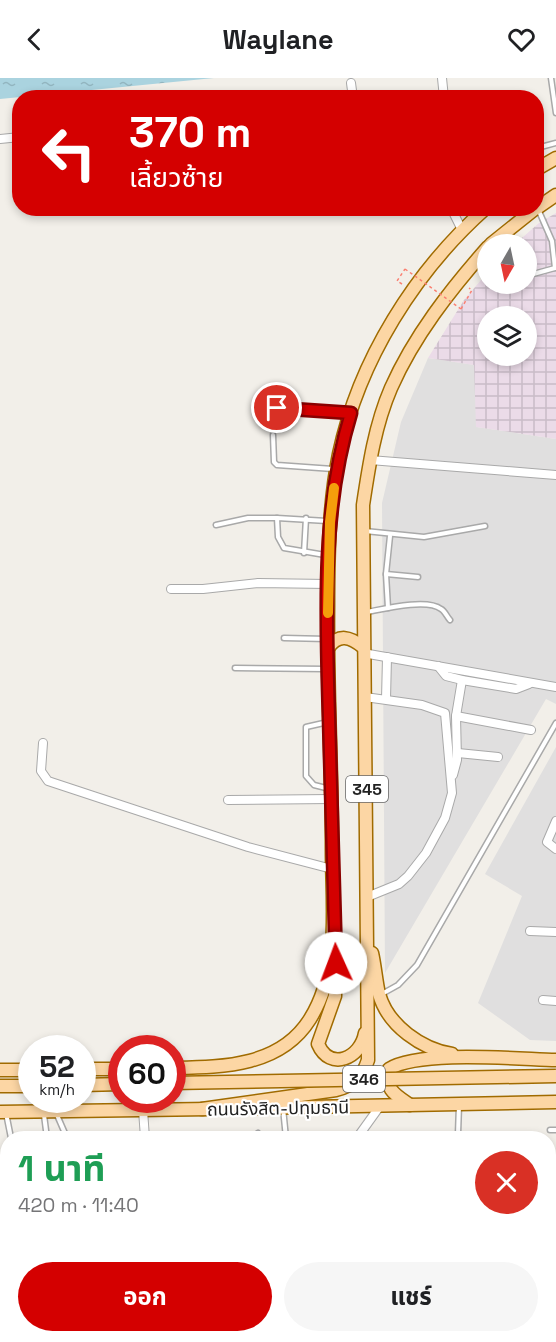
<!DOCTYPE html>
<html lang="th">
<head>
<meta charset="utf-8">
<style>
	body { margin:0; font-family:"Space Grotesk","Noto Sans Thai",sans-serif; background:#f6f6f6; color:#202124; height:100vh; display:flex; flex-direction:column; font-size:22px; white-space:nowrap }
	* { box-sizing:border-box; margin:0 }
	p { font-size:20px; color:#757577 }
	.icon { flex:none; width:33px; height:33px; fill:none; stroke:currentColor; stroke-width:2; stroke-linecap:round; stroke-linejoin:round }
	.map { position:relative; flex:1; overflow:hidden }
	.panel { position:absolute; left:0px; top:1053px; width:556px; height:212px; display:flex; flex-direction:column; background:#fff; border-radius:24px 24px 0 0; box-shadow:0 3px 9px #0003 }
	.panel>* { flex:none }
	.hud { position:absolute; left:12px; top:12px; width:532px; height:126px; border-radius:24px; box-shadow:0 3px 9px #0003; background:#d40000; color:#fff; overflow:hidden }
	.needle { width:39px; rotate:189deg }
	.fabs { position:absolute; left:477px; top:156px; display:grid; gap:12px }
	.fabs a { display:grid; place-items:center; width:60px; height:60px; border-radius:50%; background:#fff; box-shadow:0 3px 9px #0003; font-size:30px }
	.speed { position:absolute; left:18px; top:957px; display:flex; gap:12px; font-size:30px; font-weight:700; text-align:center }
	.speed>* { display:grid; place-content:center; width:78px; height:78px; border-radius:50%; background:#fff; box-shadow:0 3px 9px #0003; line-height:1 }
	.speed small { font-size:15px; font-weight:400 }
	.speed .limit { border:9px solid #d22; background:#fff; color:#111 }
	.pin { position:absolute; display:grid; place-items:center; width:51px; height:51px; color:#fff; margin:-26px; border:3px solid #fff; border-radius:50%; box-shadow:0 2px 6px #0007 }
	.me { position:absolute; width:66px; margin:-33px; rotate:358deg; stroke-linejoin:round; filter:drop-shadow(0 0 4px #0008) }
	.turn { display:flex; align-items:center; gap:21px; height:126px; padding:0 18px; font-size:27px }
	.turn .icon { width:78px; height:78px; stroke-width:2.5 }
	.turn b { display:block; font-size:42px; line-height:51px }
	.round { display:grid; place-items:center; flex:none; width:63px; height:63px; border-radius:32px; background:#f6f6f6 }
	.summary { display:flex; align-items:center; justify-content:space-between; height:102px; padding:0 18px }
	h1 { font-size:36px; font-weight:700; line-height:45px; color:#1e9e55 }
	.cta { display:flex; gap:12px; margin-top:auto; padding:12px 18px }
	.cta a { flex:1; height:69px; border-radius:36px; background:#d40000; color:#fff; font-size:24px; font-weight:700; line-height:69px; text-align:center }
	.cta a+a { background:#f6f6f6; color:#202124 }
	header { display:flex; justify-content:space-between; align-items:center; height:78px; padding:0 18px; background:#fff; font-size:27px; font-weight:700 }
	.map>svg:first-child { display:block }
	.residential { fill:#e0dfdf }
	.industrial { fill:url(#industrial-grid); fill-rule:evenodd }
	.water { fill:url(#water-ripples) }
	.lines { fill:none; stroke-linecap:round; stroke-linejoin:round }
	.lane-casing { stroke:#a9a9a9; stroke-width:7 }
	.street-casing { stroke:#a9a9a9; stroke-width:10 }
	.primary-casing { stroke:#a06b00; stroke-width:15 }
	.path { stroke:#fa8072; stroke-width:1.5; stroke-dasharray:3 3; stroke-linecap:butt }
	.lane { stroke:#fff; stroke-width:4 }
	.street { stroke:#fff; stroke-width:8 }
	.primary { stroke:#fcd6a4; stroke-width:12 }
	.primary-bridge-casing { stroke:#a06b00; stroke-width:15; stroke-linecap:butt }
	.path-bridge { stroke:#fa8072; stroke-width:1.5; stroke-dasharray:3 3; stroke-linecap:butt }
	.primary-bridge { stroke:#fcd6a4; stroke-width:12 }
	.route-casing { stroke:#8a0000; stroke-width:15 }
	.route { stroke:#d40000; stroke-width:10 }
	.slow { stroke:#f59e0b; stroke-width:10 }
	.labels { text-anchor:middle; dominant-baseline:central; stroke-width:4.5; stroke-linejoin:round; paint-order:stroke }
	.shield { fill:#fff; stroke:#646464; stroke-width:1.5 }
	.shield-label { font-size:16px; font-weight:bold; fill:#222 }
	.street-label { font-size:18px; fill:#222; stroke:#fff }
</style>
</head>
<body>
<header><svg class="icon" aria-label="back" viewBox="0 0 24 24"><path d="M15 5l-7 7 7 7"/></svg>Waylane<svg class="icon" aria-label="heart" viewBox="0 0 24 24"><path d="M12 20l-8-8c-3-5 5-10 8-4 3-6 11-1 8 4z"/></svg></header>
<div class="map">
<svg width="556" height="1264" viewBox="0 0 556 1264">
	<defs>
		<pattern id="industrial-grid" width="8" height="8" patternUnits="userSpaceOnUse" patternTransform="scale(1.5)"><rect width="8" height="8" fill="#ebdbe8"/><path d="M0 4h8M4 0v8" fill="none" stroke="#c9bcc7"/></pattern>
		<pattern id="water-ripples" width="26" height="14" patternUnits="userSpaceOnUse" patternTransform="scale(1.5)"><rect width="26" height="14" fill="#aad3df"/><path d="M2 4q2-2 4 0t4 0M15 11q2-2 4 0t4 0" fill="none" stroke="#92b5bf"/></pattern>
	</defs>
	<rect width="100%" height="100%" fill="#f2efe9"/>
	<!-- residential -->
	<g class="residential">
		<polygon points="428,280 475,287 477,349 556,361 556,626 546,621 385,895 382,425 401,344"/>
		<polygon points="556,669 556,963 530,962 478,925 522,818 485,796"/>
	</g>
	<!-- industrial -->
	<path class="industrial" d="M556,135v226l-80,-12 -2,-62 -46,-7 36,-58 23,-27 1,11h38v-40h-11l24,-21zM488,238h38v40h-38z"/>
	<!-- water -->
	<polygon class="water" points="0,0 214,0 0,21"/>
	<g class="lines">
		<defs>
			<g id="lane">
				<polyline points="551,0 556,35"/>
				<polyline points="537,70 556,65"/>
				<polyline points="538,131 552,163 555,190"/>
				<polyline points="526,198 555,190"/>
				<polyline points="273,357 274,384 277,387 333,391"/>
				<polyline points="216,447 248,440 277,440"/>
				<polyline points="365,453 424,459 485,448"/>
				<polyline points="304,475 306,440"/>
				<polyline points="325,477 284,470 278,459 277,440 327,443"/>
				<polyline points="386,496 418,499"/>
				<polyline points="388,530 386,496 390,458"/>
				<path d="M367,534c16,-3 60,-14 74,-3 4,2 6,8 9,11"/>
				<polyline points="284,560 327,561"/>
				<polyline points="235,590 327,591"/>
				<polyline points="328,644 306,649 306,698 314,707 330,711"/>
				<polyline points="380,917 398,907 417,887 556,645"/>
				<polyline points="283,1030 286,1060"/>
				<polyline points="6,1035 11,1060"/>
				<polyline points="44,1037 47,1060"/>
				<polyline points="57,1037 67,1060"/>
				<polyline points="550,1052 556,1052"/>
				<polyline points="458,1056 465,1060"/>
				<polyline points="86,1060 144,1058"/>
				<polyline points="251,1060 258,1055 260,1060"/>
				<polyline points="453,1060 458,1056 459,1027"/>
				<polyline points="0,1087 8,1086"/>
			</g>
			<g id="street">
				<polyline points="442,0 444,20"/>
				<polyline points="351,5 353,20"/>
				<polyline points="0,61 20,59"/>
				<polyline points="451,130 462,152"/>
				<polyline points="277,330 351,335"/>
				<polyline points="370,382 556,397"/>
				<polyline points="171,511 203,511 258,505 328,506"/>
				<polyline points="363,575 556,609"/>
				<polyline points="438,588 446,598 462,602 516,611 529,606"/>
				<polyline points="365,619 422,627 445,635 452,715 445,740 426,775 408,798 399,806 367,819"/>
				<polyline points="386,621 387,579"/>
				<polyline points="456,638 531,652"/>
				<polyline points="43,665 41,693 48,703 248,769 332,791"/>
				<polyline points="458,675 498,679"/>
				<polyline points="453,697 457,682 456,638 462,602"/>
				<polyline points="228,722 332,721"/>
				<polyline points="556,743 547,764 556,771"/>
				<polyline points="530,853 556,854"/>
				<polyline points="543,922 556,923"/>
				<polyline points="143,1032 145,1060"/>
				<polyline points="357,1060 380,1028"/>
				<polyline points="253,1257 259,1264"/>
				<polyline points="131,1260 131,1264"/>
				<polyline points="209,1264 215,1257"/>
			</g>
			<g id="primary">
				<polyline points="537,91 556,80"/>
				<polyline points="537,130 556,117"/>
				<polyline points="491,166 536,130"/>
				<path d="M328,570c11,-15 22,-11 35,-1"/>
				<path d="M372,875c3,13 4,28 7,41 9,32 43,55 73,60"/>
				<path d="M336,879l-1,39 -17,48c12,28 43,14 47,-11"/>
				<path d="M172,990c50,-1 108,-1 138,-49 31,-50 22,-112 22,-169 0,-81 -5,-163 -4,-244 0,-51 1,-103 11,-152 20,-94 76,-183 147,-246"/>
				<polyline points="82,991 122,991"/>
				<polyline points="0,992 32,992"/>
				<polyline points="82,1007 122,1006"/>
				<polyline points="0,1008 32,1008"/>
				<path d="M410,1027c-16,-11 -25,-15 -21,-36 30,-19 128,-10 167,-9"/>
				<polyline points="257,1030 556,1024"/>
				<path d="M202,1031l134,-19c19,-5 26,-12 32,-30l-5,-555c6,-40 12,-80 28,-117 23,-52 59,-98 97,-141"/>
				<polyline points="0,1034 210,1031"/>
			</g>
		</defs>
		<!-- lane casing -->
		<use href="#lane" class="lane-casing"/>
		<!-- street casing -->
		<use href="#street" class="street-casing"/>
		<!-- primary casing -->
		<use href="#primary" class="primary-casing"/>
		<!-- path -->
		<g class="path">
			<polyline points="402,206 397,203 405,191"/>
			<polyline points="461,231 472,212 469,210"/>
		</g>
		<!-- lane -->
		<use href="#lane" class="lane"/>
		<!-- street -->
		<use href="#street" class="street"/>
		<!-- primary -->
		<use href="#primary" class="primary"/>
		<defs>
			<polyline id="primary-bridge" points="172,1005 556,998"/>
		</defs>
		<!-- primary-bridge casing -->
		<use href="#primary-bridge" class="primary-bridge-casing"/>
		<!-- path-bridge -->
		<polyline class="path-bridge" points="405,191 461,231"/>
		<!-- primary-bridge -->
		<use href="#primary-bridge" class="primary-bridge"/>
	</g>
	<g class="lines">
		<defs>
			<path id="route" d="M277,330l74,5c-30,98 -25,203 -22,304 3,82 5,164 7,246"/>
		</defs>
		<!-- route casing -->
		<use href="#route" class="route-casing"/>
		<!-- route -->
		<use href="#route" class="route"/>
		<!-- slow -->
		<polyline class="slow" points="328,535 330,444 334,410"/>
	</g>
	<g class="labels">
		<!-- shield labels -->
		<g class="shield">
			<rect x="346" y="698" width="42" height="26" rx="4.5"/>
			<rect x="343" y="988" width="42" height="26" rx="4.5"/>
		</g>
		<g class="shield-label">
			<text x="367" y="711">345</text>
			<text x="364" y="1001">346</text>
		</g>
		<!-- street labels -->
		<g class="street-label">
			<text transform="translate(278 1030) rotate(-1)">ถนนรังสิต-ปทุมธานี</text>
		</g>
	</g>
</svg>
<div class="fabs">
<a><svg class="needle" viewBox="-14 -14 28 28"><path d="M0-13l5 13h-10z" fill="#e53935"/><path d="M0 13l5-13h-10z" fill="#757577"/></svg></a>
<a><svg class="icon" aria-label="layers" viewBox="0 0 24 24"><path d="M12 4l9 5-9 5-9-5zM3 14l9 5 9-5"/></svg></a>
</div>
<div class="speed"><div>52<small>km/h</small></div><div class="limit">60</div></div>
<div class="pin" style="left:277px;top:330px;background:#d93025"><svg class="icon" aria-label="arrive" viewBox="0 0 24 24"><path d="M6 21V4h12l-3 4 3 4H6"/></svg></div>
<svg class="me" style="left:336px;top:885px" viewBox="-20 -20 40 40"><circle r="19" fill="#fff"/><path d="M0-13L10 11 0 6-10 11z" fill="#d40000"/></svg>
<div class="hud">
<div class="turn"><svg class="icon" aria-label="left" viewBox="0 0 24 24"><path d="M17 20v-9H6M10 6l-5 5 5 5"/></svg><div><b>370 m</b>เลี้ยวซ้าย</div></div>
</div>
<section class="panel">
<div class="summary"><div><h1>1 นาที</h1><p>420 m · 11:40</p></div><a class="round" style="background:#d93025;color:#fff"><svg class="icon" aria-label="close" viewBox="0 0 24 24"><path d="M6 6l12 12M18 6L6 18"/></svg></a></div>
<div class="cta"><a>ออก</a><a>แชร์</a></div>
</section>
</div>
</body>
</html>
